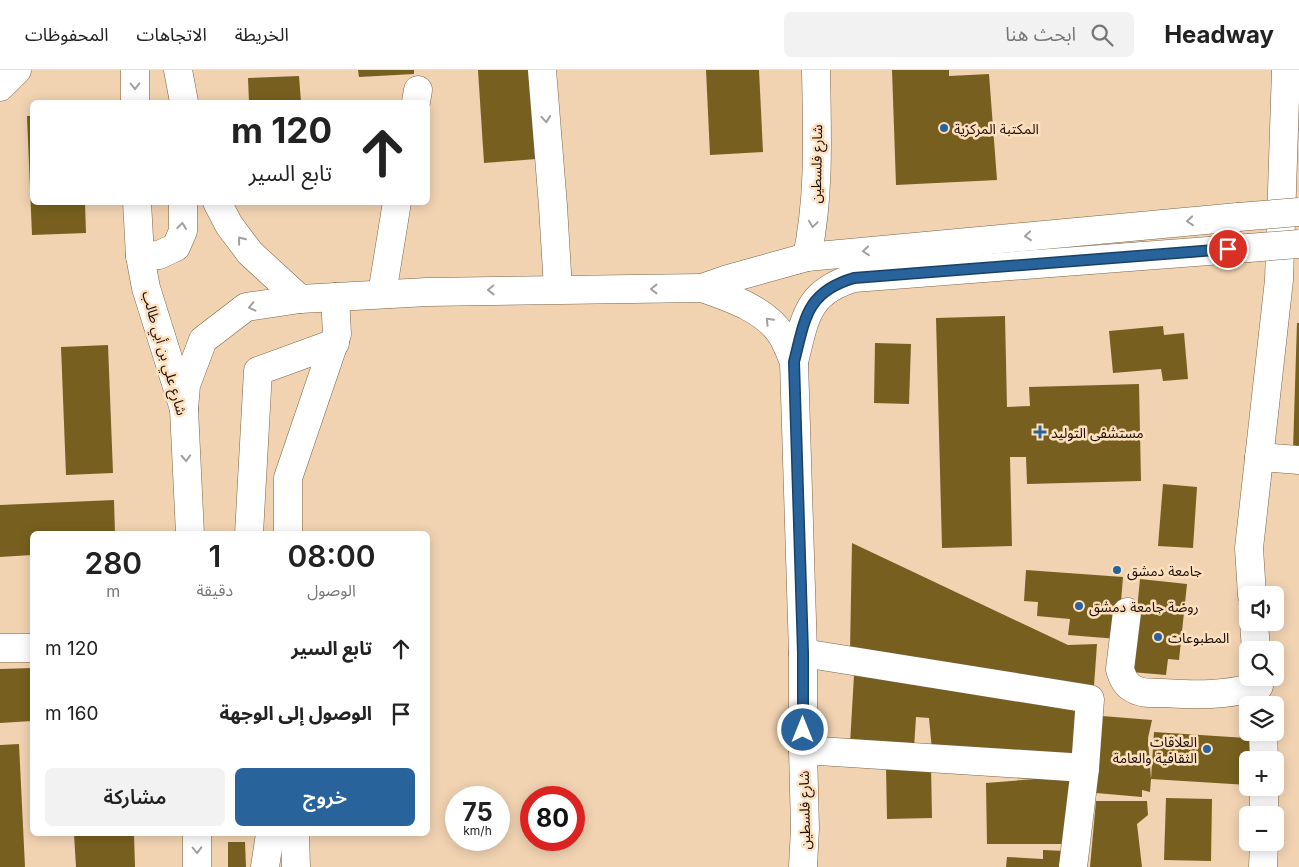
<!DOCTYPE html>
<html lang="ar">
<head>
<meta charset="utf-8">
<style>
	body { margin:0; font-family:Inter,"Noto Sans Arabic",sans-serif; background:#f2f2f2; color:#222; direction:rtl; height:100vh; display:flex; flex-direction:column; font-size:19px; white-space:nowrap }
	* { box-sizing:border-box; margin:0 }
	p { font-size:16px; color:#767676 }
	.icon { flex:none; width:28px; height:28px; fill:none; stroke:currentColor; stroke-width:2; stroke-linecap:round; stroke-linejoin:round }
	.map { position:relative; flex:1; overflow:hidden; direction:ltr }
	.details { position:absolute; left:30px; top:461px; width:400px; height:305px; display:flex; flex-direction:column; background:#fff; border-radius:8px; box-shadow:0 2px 12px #0003; direction:rtl }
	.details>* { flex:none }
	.top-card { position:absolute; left:30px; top:30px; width:400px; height:105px; border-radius:8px; box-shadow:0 2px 12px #0003; direction:rtl; background:#fff; color:#222; overflow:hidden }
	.buttons { position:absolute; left:1239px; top:516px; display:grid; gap:10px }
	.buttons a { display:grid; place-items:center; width:45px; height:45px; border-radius:8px; background:#fff; box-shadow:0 2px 12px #0003; font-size:25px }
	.speed { position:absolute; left:445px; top:716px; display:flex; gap:10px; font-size:25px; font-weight:700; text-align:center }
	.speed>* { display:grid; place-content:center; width:65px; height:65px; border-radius:50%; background:#fff; box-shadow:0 2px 12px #0003; line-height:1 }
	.speed small { font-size:12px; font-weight:400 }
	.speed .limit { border:8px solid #d22; background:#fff; color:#111 }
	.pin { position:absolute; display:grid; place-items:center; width:42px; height:42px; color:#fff; margin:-21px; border:2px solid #fff; border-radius:50%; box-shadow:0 1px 5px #0007 }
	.me { position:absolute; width:55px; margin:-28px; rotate:0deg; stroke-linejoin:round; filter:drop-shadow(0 0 4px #0008) }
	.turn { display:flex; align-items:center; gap:18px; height:105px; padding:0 15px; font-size:22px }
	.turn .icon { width:65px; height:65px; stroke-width:2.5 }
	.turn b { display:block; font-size:35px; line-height:42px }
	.eta { display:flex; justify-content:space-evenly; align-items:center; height:85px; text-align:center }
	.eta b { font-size:30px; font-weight:600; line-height:35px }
	.cta { display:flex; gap:10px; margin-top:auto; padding:10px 15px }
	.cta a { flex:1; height:58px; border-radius:8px; background:#28649b; color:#fff; font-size:20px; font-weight:600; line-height:58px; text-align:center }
	.cta a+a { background:#f2f2f2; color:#222 }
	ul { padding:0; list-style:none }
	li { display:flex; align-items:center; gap:15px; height:65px; padding:0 15px }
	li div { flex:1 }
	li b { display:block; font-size:19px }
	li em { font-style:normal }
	header { display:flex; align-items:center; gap:30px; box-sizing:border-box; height:70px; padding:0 25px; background:#fff; border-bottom:1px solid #e0e0e0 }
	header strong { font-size:24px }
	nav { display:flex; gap:28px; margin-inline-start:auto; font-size:18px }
	.search { width:350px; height:45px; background:#f2f2f2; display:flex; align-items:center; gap:12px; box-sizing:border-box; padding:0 18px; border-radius:8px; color:#767676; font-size:19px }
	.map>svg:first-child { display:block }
	.building { fill:#77601f }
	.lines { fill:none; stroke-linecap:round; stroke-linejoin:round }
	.minor-casing { stroke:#7d6345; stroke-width:29 }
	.major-casing { stroke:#7d6345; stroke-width:29 }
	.highway-casing { stroke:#7d6345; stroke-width:29 }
	.minor { stroke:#fff; stroke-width:28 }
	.major { stroke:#fff; stroke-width:28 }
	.highway { stroke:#fff; stroke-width:28 }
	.major-bridge-casing { stroke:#7d6345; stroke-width:29; stroke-linecap:butt }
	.major-bridge { stroke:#fff; stroke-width:28 }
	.oneway { stroke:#a39f9b }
	.route-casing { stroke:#1a4165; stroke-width:12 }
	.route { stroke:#28649b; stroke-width:9 }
	.poi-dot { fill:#28649b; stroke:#fee0bf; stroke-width:2 }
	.labels { text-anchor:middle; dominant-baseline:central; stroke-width:5; stroke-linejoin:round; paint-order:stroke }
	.poi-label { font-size:14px; fill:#180e04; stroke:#fee0bf; text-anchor:start }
	.street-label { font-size:14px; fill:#180e04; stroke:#fee0bf }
</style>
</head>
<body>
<header>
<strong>Headway</strong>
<div class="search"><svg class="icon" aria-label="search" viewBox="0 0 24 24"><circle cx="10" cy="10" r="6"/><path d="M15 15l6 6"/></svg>ابحث هنا</div>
<nav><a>الخريطة</a><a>الاتجاهات</a><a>المحفوظات</a></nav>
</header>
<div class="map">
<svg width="1299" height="797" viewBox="0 0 1299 797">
	<rect width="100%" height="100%" fill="#f1d3b2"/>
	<!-- building -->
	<g class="building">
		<polygon points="358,0 414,0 414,4 359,7"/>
		<polygon points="478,0 531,0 536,89 484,93"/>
		<polygon points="706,0 759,0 763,82 710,85"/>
		<polygon points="892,0 949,0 949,6 989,4 997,110 896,115"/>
		<polygon points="299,6 301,32 249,32 248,8"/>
		<polygon points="27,46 32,46 32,132 85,132 86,163 32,165"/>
		<polygon points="1005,246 1007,337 1030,336 1029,317 1139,314 1141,411 1027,414 1026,387 1010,387 1012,476 942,478 936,248"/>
		<polygon points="1297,253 1299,253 1299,381 1293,380"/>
		<polygon points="1163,256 1164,265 1184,263 1188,309 1163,311 1161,299 1113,303 1109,261"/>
		<polygon points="875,273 911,274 909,334 874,333"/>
		<polygon points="108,275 113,403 66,405 61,277"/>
		<polygon points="1163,414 1197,417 1193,478 1158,476"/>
		<polygon points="114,430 115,464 32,464 32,485 0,487 0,435"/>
		<polygon points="852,473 1068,575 1097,574 1094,616 850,580"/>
		<polygon points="1026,500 1123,507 1118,569 1068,565 1070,549 1037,546 1038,532 1024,531"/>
		<polygon points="1140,509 1187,514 1179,590 1168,589 1166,605 1131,602"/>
		<polygon points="32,598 32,651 0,653 0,599"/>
		<polygon points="854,605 931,610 1086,638 1080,688 932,680 929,648 916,647 914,678 850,674"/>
		<polygon points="1102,646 1152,650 1148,668 1151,709 1150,722 1142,720 1142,727 1096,723"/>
		<polygon points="1154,662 1262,669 1261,690 1248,690 1248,715 1151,709"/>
		<polygon points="19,674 25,797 0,797 0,675"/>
		<polygon points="931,696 932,748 887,749 886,697"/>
		<polygon points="1074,706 1066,774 987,774 986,713"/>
		<polygon points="1166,728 1212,729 1211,791 1164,790"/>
		<polygon points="1096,731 1147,731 1148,745 1137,754 1142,797 1090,797"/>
		<polygon points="74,764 134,764 135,797 76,797"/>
		<polygon points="228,772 245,772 246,797 228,797"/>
		<polygon points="1043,780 1065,781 1064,797 1006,797 1007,787 1043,789"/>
	</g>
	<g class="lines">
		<defs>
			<g id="minor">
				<polyline points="542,0 553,136 558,219"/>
				<polyline points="416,32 418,20"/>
				<path d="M807,187c13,-62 10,-124 9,-187"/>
				<polyline points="382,224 397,132"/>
				<polyline points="1259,387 1299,390"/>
				<polyline points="249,464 258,301 335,273"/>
				<polyline points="288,464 288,408 337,264 335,227"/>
				<polyline points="1252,525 1249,478 1279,210 1286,0"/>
				<path d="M1127,542l-7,57c2,8 5,15 12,19 9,6 20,5 30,5 35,2 63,3 97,-7"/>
				<polyline points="1254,552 1256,580"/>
				<polyline points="0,578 32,578"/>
				<polyline points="803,583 1090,629 1085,698 1073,797"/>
				<polyline points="1263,662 1264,690"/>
				<polyline points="803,680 1085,698"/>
				<polyline points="1264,745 1264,718"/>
				<polyline points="295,764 296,797"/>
				<polyline points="265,797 270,764"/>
				<polyline points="1263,797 1264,772"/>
			</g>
			<g id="major">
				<polyline points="135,0 135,32"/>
				<polyline points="178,0 184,32"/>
				<polyline points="0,17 17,0"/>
				<polyline points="137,132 140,186 146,218 184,339"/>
				<polyline points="217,132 229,155 250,183 300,229"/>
				<polyline points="140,186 159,185 176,177 183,161 183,132"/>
				<polyline points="702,218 728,209 807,187 1238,147"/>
				<path d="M794,292c11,-43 12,-70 60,-84l394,-30"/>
			</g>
			<g id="highway">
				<path d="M190,464l-6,-125 2,-24 17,-45 43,-33 54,-8 127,-7 275,-4c29,10 65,22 81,49 4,8 8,17 11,25l9,291v97l2,78 -2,39"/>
				<polyline points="197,764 197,797"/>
			</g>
		</defs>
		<!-- minor casing -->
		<use href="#minor" class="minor-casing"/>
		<!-- major casing -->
		<use href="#major" class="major-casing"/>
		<!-- highway casing -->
		<use href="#highway" class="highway-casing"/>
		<!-- minor -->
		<use href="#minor" class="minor"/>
		<!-- major -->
		<use href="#major" class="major"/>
		<!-- highway -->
		<use href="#highway" class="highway"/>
		<defs>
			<g id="major-bridge">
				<polyline points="1238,147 1299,142"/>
				<polyline points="1248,178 1299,174"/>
			</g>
		</defs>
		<!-- major-bridge casing -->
		<use href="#major-bridge" class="major-bridge-casing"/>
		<!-- major-bridge -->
		<use href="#major-bridge" class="major-bridge"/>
	</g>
	<!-- one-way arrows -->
	<defs><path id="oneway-chevron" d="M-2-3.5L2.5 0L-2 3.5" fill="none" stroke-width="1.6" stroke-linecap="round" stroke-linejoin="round" transform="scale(1.25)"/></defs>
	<g class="oneway">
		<use href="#oneway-chevron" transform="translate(135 16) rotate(89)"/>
		<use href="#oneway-chevron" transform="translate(546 49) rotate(85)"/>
		<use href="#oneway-chevron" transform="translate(1190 151) rotate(175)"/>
		<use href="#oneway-chevron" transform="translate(813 154) rotate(98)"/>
		<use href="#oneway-chevron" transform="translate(182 156) rotate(-83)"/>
		<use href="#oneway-chevron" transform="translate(1028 166) rotate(175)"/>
		<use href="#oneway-chevron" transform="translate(241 170) rotate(-128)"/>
		<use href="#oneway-chevron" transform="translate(866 181) rotate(175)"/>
		<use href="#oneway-chevron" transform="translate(654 219) rotate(180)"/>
		<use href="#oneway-chevron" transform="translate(491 220) rotate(179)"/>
		<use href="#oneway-chevron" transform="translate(252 237) rotate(167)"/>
		<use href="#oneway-chevron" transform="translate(769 251) rotate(-134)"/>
		<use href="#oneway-chevron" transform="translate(186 388) rotate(87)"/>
		<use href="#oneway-chevron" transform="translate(197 780) rotate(89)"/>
	</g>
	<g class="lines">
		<defs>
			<path id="route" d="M803,660v-77l-9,-291c11,-43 12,-70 60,-84l374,-29"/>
		</defs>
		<!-- route casing -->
		<use href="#route" class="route-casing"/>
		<!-- route -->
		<use href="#route" class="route"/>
	</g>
	<!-- markers -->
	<g class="poi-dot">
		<circle cx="944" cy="58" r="5"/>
		<path d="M1037.5 354.5h5v5h5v5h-5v5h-5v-5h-5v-5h5z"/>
		<circle cx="1117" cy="500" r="5"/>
		<circle cx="1079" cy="536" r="5"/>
		<circle cx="1158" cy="567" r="5"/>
		<circle cx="1207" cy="679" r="5"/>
	</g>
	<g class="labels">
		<!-- poi labels -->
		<g class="poi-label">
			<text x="954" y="58">المكتبة المركزية</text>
			<text x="1051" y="362">مستشفى التوليد</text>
			<text x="1127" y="500">جامعة دمشق</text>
			<text x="1089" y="536">روضة جامعة دمشق</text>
			<text x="1168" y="567">المطبوعات</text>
			<text x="1197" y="671" text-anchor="end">العلاقات<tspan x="1197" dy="16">الثقافية والعامة</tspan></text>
		</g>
		<!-- street labels -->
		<g class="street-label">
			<text transform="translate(816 94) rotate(-89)">شارع فلسطين</text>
			<text transform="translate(165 283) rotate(74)">شارع علي بن أبي طالب</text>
			<text transform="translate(804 740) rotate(-91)">شارع فلسطين</text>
		</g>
	</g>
</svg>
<div class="buttons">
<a><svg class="icon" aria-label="sound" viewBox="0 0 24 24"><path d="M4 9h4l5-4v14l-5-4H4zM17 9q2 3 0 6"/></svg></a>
<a><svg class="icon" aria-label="search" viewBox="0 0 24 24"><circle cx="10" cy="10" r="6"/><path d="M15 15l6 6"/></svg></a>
<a><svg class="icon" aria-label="layers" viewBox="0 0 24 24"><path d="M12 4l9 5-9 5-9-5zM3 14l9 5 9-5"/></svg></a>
<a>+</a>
<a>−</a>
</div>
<div class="speed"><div>75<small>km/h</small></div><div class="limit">80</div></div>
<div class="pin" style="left:1228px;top:179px;background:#d93025"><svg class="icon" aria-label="arrive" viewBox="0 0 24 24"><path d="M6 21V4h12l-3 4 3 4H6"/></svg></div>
<svg class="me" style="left:803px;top:660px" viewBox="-20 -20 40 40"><circle r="17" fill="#28649b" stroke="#fff" stroke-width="3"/><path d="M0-11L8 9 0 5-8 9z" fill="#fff"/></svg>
<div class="top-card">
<div class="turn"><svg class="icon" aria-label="ahead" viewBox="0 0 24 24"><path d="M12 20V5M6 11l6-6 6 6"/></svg><div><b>120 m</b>تابع السير</div></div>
</div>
<section class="details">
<div class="eta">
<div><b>08:00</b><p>الوصول</p></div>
<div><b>1</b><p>دقيقة</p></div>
<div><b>280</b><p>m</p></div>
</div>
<ul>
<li><svg class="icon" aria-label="ahead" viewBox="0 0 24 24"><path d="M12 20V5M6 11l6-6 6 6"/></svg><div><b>تابع السير</b></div><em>120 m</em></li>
<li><svg class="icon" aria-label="arrive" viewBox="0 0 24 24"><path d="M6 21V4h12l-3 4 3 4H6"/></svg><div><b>الوصول إلى الوجهة</b></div><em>160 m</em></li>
</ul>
<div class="cta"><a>خروج</a><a>مشاركة</a></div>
</section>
</div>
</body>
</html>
